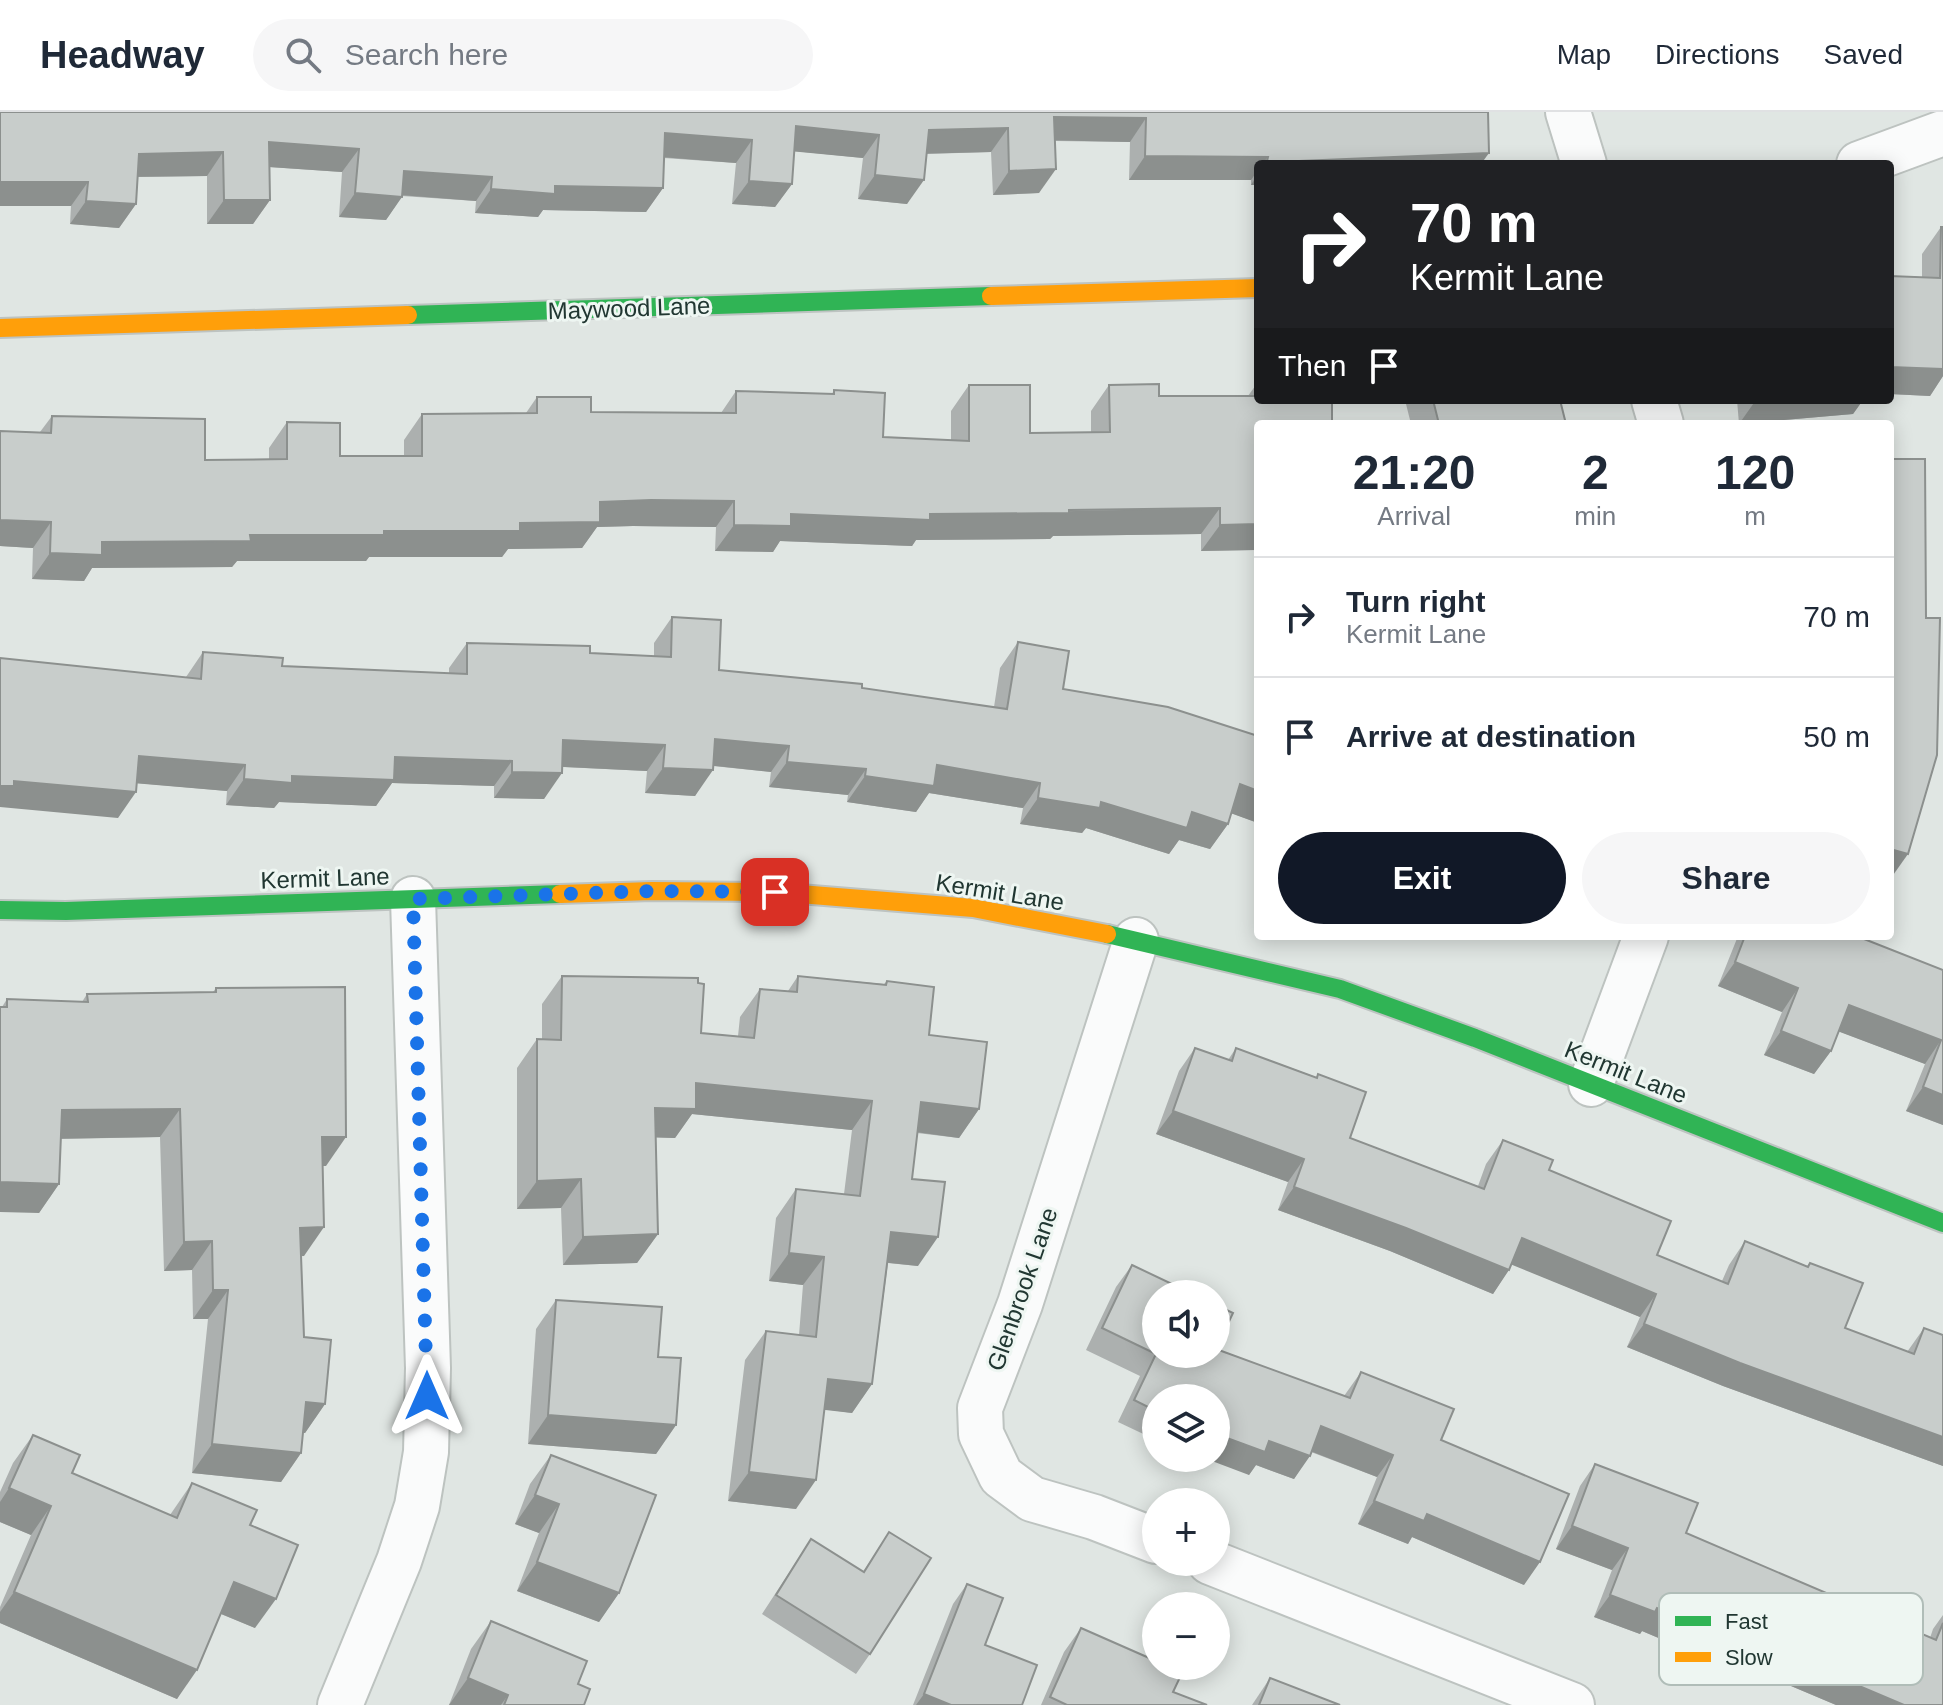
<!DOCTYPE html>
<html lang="en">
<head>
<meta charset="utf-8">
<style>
	body { margin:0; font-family:Helvetica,sans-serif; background:#f6f6f7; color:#1f2937; height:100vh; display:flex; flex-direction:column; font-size:30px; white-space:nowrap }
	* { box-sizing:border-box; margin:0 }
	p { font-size:26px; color:#747a83 }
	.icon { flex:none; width:44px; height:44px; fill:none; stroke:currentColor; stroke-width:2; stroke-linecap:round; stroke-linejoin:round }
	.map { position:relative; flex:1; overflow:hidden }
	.sheet { position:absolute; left:1254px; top:308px; width:640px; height:520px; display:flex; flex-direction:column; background:#fff; border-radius:8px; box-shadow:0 4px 20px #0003 }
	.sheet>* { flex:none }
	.guide { position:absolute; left:1254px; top:48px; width:640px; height:244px; border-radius:8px; box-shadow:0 4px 20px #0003; background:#202124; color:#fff; overflow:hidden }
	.tools { position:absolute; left:1142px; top:1168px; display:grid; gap:16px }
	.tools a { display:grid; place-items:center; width:88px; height:88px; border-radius:50%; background:#fff; box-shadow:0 4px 20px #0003; font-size:40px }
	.pin { position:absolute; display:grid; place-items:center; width:68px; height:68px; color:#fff; margin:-34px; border-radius:16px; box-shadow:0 4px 12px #0006 }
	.me { position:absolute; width:88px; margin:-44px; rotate:0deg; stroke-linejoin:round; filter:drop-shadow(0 0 6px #0008) }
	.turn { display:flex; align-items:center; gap:28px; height:168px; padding:0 24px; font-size:36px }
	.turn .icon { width:104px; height:104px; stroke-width:2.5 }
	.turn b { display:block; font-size:56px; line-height:68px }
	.then { display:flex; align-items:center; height:76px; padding:0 24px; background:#0003; gap:16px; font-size:30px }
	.eta { display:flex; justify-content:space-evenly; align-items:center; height:136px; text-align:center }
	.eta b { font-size:48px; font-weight:700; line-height:56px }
	.primary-button { display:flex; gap:16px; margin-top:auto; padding:16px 24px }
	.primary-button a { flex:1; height:92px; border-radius:48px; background:#111827; color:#fff; font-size:32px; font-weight:700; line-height:92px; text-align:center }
	.primary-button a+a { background:#f6f6f7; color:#1f2937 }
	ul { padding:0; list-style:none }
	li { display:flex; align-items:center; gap:24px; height:120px; padding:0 24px; border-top:2px solid #e0e1e3 }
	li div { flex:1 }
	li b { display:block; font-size:30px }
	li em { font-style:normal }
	header { display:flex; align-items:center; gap:48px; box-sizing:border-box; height:112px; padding:0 40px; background:#fff; border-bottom:2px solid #e0e1e3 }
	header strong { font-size:38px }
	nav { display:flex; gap:44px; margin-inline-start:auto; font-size:28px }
	.search { width:560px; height:72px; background:#f6f6f7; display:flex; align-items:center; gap:20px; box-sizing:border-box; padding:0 28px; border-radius:44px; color:#747a83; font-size:30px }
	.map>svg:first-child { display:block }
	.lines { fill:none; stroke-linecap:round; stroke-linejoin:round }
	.street-casing { stroke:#bdc3c0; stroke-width:48 }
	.fast-casing { stroke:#bdc3c1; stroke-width:22 }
	.slow-casing { stroke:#bdc3c1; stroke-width:22 }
	.street { stroke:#fafbfb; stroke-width:44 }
	.fast { stroke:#30b455; stroke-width:18 }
	.slow { stroke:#ff9f0a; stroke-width:18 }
	.wall { fill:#acb0af }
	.shaded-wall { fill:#8c908e }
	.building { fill:#c8cdcb; stroke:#8c908e; stroke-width:2 }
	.route { stroke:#1a73e8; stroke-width:14; stroke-dasharray:0 25.2 }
	.labels { text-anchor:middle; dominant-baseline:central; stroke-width:6; stroke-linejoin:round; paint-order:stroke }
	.street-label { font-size:24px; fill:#213732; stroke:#eef6f2 }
	.key { fill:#eef6f2; stroke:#b0bdb8; stroke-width:2 }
	.key-label { font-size:22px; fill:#213732 }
</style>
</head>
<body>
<header>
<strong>Headway</strong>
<div class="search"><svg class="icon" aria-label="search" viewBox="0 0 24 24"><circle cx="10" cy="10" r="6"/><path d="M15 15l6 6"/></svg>Search here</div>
<nav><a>Map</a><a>Directions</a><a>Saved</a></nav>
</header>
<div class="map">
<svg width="1943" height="1593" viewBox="0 0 1943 1593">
	<rect width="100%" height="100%" fill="#e0e6e3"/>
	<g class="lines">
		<defs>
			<g id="street">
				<polyline points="1568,0 1584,52"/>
				<polyline points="1859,52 1943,21"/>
				<polyline points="1654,288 1661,312"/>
				<polyline points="1136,828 1020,1192 980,1296 981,1322 1001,1364 1032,1387 1094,1405 1156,1429"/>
				<polyline points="1591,972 1646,824"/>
				<polyline points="1210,1450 1572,1593"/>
				<polyline points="340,1593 399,1449 417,1394 426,1340 428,1256 413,787"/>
			</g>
			<g id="fast">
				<polyline points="408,203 991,184"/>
				<polyline points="0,798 66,799 560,782"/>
				<polyline points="1107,822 1340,877 1475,926 1943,1111"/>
			</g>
			<g id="slow">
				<polyline points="991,184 1258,176"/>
				<polyline points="0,216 408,203"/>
				<polyline points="560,782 652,779 775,780 973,796 1107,822"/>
			</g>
		</defs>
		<!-- street casing -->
		<use href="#street" class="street-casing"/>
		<!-- fast casing -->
		<use href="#fast" class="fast-casing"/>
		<!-- slow casing -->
		<use href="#slow" class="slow-casing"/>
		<!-- street -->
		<use href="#street" class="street"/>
		<!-- fast -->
		<use href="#fast" class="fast"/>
		<!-- slow -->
		<use href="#slow" class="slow"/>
	</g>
	<!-- wall -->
	<g class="wall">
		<polygon points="0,0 1488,0 1481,52 1258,52 1258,73 1251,73 1251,68 1129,68 1130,30 1055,29 1039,81 993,83 991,40 926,42 907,92 858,87 863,46 794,39 792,72 775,95 732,92 736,51 664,46 663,76 646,100 543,98 538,105 475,101 476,89 402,84 386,108 339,105 342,60 270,55 270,88 253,112 207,112 207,64 138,65 136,92 119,116 70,112 71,94 0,94"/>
		<polygon points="1941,115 1943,115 1943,264 1930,284 1890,282 1890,164 1922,165 1922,142"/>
		<polygon points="1258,270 1255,438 1201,439 1201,422 1053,424 1050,427 916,428 912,434 780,429 773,440 715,439 716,415 633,414 597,415 582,436 508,437 502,445 369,445 366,449 237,449 232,455 92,456 84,469 32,467 33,436 0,434 0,319 40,320 52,304 205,348 269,347 269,336 287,310 340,344 404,344 404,328 422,302 526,301 537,285 591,300 721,301 736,279 832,282 834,278 883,325 951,328 951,299 969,273 1030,321 1091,320 1091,299 1109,273 1159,284 1248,284"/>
		<polygon points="1405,288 1560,288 1566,312 1411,312"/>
		<polygon points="1737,288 1863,288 1853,302 1739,312"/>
		<polygon points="672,505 719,558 862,576 994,595 1000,556 1018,530 1063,577 1258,624 1258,711 1231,701 1228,712 1210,737 1179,728 1169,742 1086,716 1082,721 1020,712 1023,696 929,681 916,700 847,690 848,683 769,675 771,660 713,654 695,684 645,681 647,659 563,655 544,687 494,686 494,674 392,671 376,694 279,690 274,696 226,693 227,679 137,671 118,706 186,565 203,540 282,554 449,562 449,556 467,531 590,541 654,544 654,531"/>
		<polygon points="1738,824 1859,824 1859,825 1943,858 1943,1013 1906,999 1925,952 1838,919 1831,939 1814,962 1764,943 1782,900 1718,874"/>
		<polygon points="562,864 701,921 738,924 740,905 760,877 788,879 798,864 884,872 887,869 929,923 979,997 959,1026 917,1021 912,1067 918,1154 888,1151 872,1272 852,1301 824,1297 796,1397 728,1389 745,1248 766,1219 799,1223 803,1173 769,1169 776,1106 796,1077 844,1082 852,1018 692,1002 675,1026 656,1025 658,1122 637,1151 563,1153 561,1096 517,1097 517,956 537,927 542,927 542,892"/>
		<polygon points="216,876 326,1054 323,1054 304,1144 301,1144 304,1225 325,1292 305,1321 303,1321 301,1341 281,1370 192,1361 208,1207 193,1207 192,1158 164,1159 160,1025 61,1027 59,1072 39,1101 2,895 7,887 82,890 87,882 213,880"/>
		<polygon points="1195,936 1228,948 1236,936 1316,965 1318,962 1350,1026 1478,1074 1486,1052 1503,1028 1549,1058 1657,1143 1722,1169 1729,1153 1745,1129 1807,1154 1810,1151 1845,1216 1907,1240 1924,1216 1943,1223 1943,1354 1723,1274 1627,1235 1640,1205 1512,1152 1493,1182 1390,1139 1278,1098 1288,1070 1156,1022 1179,959"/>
		<polygon points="1132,1153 1156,1242 1344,1284 1361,1260 1441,1328 1524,1473 1412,1425 1408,1432 1358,1412 1377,1365 1311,1340 1294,1367 1256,1353 1249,1363 1156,1286 1156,1328 1118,1310 1140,1264 1086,1238 1116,1175"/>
		<polygon points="556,1188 658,1245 676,1313 656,1342 528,1332 536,1217"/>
		<polygon points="33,1323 72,1361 170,1403 192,1371 250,1413 255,1516 221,1502 177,1587 0,1511 0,1495 31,1423 0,1410 0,1380 13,1351"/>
		<polygon points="551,1343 619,1481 599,1510 517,1479 539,1421 515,1412 530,1372"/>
		<polygon points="1595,1352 1686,1421 1930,1526 1933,1517 1943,1503 1943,1593 1836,1593 1725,1546 1720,1552 1642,1519 1640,1522 1594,1505 1612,1458 1556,1437 1580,1374"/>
		<polygon points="889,1420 870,1542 856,1562 762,1502 811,1427 863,1460"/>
		<polygon points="967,1472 985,1533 1022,1593 913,1593 953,1492"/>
		<polygon points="491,1509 584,1593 449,1593 471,1537"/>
		<polygon points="1081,1516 1173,1580 1207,1593 1041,1593 1064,1540"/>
		<polygon points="1270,1566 1340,1593 1252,1593"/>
	</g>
	<!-- shaded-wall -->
	<g class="shaded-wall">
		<polygon points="1054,5 1146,6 1130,30 1038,28"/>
		<polygon points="796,14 879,23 863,46 779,38"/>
		<polygon points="1008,16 991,40 912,42 929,18"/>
		<polygon points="665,21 752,28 736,51 648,44"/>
		<polygon points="269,30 359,37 342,60 253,54"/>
		<polygon points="223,40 207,64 123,65 139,42"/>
		<polygon points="1489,41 1481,52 1265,52 1267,49"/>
		<polygon points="1145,44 1268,45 1262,52 1258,52 1258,58 1251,68 1129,68"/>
		<polygon points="1056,57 1039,81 993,83 1009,59"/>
		<polygon points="404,59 492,65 476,89 387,82"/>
		<polygon points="1258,62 1258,73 1251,73"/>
		<polygon points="875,63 924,68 907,92 858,87"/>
		<polygon points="749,69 792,72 775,95 732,92"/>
		<polygon points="0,70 88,70 71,94 0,94"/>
		<polygon points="555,74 663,76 646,100 543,98 538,105 475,101 491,77"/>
		<polygon points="355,81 402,85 386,108 339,105"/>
		<polygon points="224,88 270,88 253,112 207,112"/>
		<polygon points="86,89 136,92 119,116 70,112"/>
		<polygon points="1943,239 1943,264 1930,284 1890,282 1890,255"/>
		<polygon points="1756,288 1863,288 1853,302 1739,312"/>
		<polygon points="651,388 734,389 716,415 633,414 597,415 582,436 508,437 502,445 369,445 366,449 237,449 232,455 92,456 84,469 32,467 50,441 102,430 250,423 384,419 520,411 600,390"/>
		<polygon points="1220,396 1201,422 1053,424 1050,427 916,428 912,434 780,429 773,440 715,439 734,413 791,402 930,402"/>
		<polygon points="0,408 51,410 33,436 0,434"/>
		<polygon points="1258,412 1258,434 1255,438 1201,439 1220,413"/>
		<polygon points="715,627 789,634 771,660 697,652"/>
		<polygon points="563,628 665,633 647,659 545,654"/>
		<polygon points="139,644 245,653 227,679 121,670"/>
		<polygon points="395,645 512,649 494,674 392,671 376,694 279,690 274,696 226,693 244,667 292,664"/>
		<polygon points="787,650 866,657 848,683 769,675"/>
		<polygon points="937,653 1040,671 1023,696 929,681 916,700 847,690 865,664"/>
		<polygon points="663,656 713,658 695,684 645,681"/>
		<polygon points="512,660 562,661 544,687 494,686"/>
		<polygon points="14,669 136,680 118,706 0,695 0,674"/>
		<polygon points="1240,672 1258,679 1258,711 1222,698"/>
		<polygon points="1038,686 1101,690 1192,700 1228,712 1210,737 1179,728 1169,742 1086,716 1082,721 1020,712"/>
		<polygon points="1890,737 1908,742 1891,766 1890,765"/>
		<polygon points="1467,824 1481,824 1478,828"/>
		<polygon points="1735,850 1798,876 1782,900 1718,874"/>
		<polygon points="1849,893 1941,928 1925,952 1832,917"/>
		<polygon points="1781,919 1831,939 1814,962 1764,943"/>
		<polygon points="696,971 872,989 852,1018 692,1002 675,1026 635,1025 655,996"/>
		<polygon points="1923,975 1943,983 1943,1013 1906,999"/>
		<polygon points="921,990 979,997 959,1026 901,1018"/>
		<polygon points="180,997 160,1025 42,1027 62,998"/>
		<polygon points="1173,999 1304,1047 1288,1070 1156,1022"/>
		<polygon points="322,1025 346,1025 326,1054 302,1054"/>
		<polygon points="581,1067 561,1096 517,1097 537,1069"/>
		<polygon points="0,1070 59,1072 39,1101 0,1100"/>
		<polygon points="1294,1075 1406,1116 1509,1158 1493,1182 1390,1139 1278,1098"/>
		<polygon points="324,1115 304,1144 280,1145 300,1116"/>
		<polygon points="891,1120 938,1125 918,1154 871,1149"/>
		<polygon points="658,1122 637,1151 563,1153 583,1125"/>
		<polygon points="1522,1126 1656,1182 1640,1205 1505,1150"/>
		<polygon points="212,1129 192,1158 164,1159 184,1130"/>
		<polygon points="789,1141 824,1145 803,1173 769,1169"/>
		<polygon points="213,1178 228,1178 208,1207 193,1207"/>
		<polygon points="1644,1212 1943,1325 1943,1354 1723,1274 1627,1235"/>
		<polygon points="828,1267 872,1272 852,1301 808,1296"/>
		<polygon points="306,1290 325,1292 305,1321 286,1319"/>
		<polygon points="548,1303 676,1313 656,1342 528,1332"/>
		<polygon points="1321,1314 1393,1343 1377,1365 1305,1337"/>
		<polygon points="1156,1316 1156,1328 1149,1326"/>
		<polygon points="1216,1322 1269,1329 1310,1344 1294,1367 1256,1353 1249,1363 1204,1346 1216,1346"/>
		<polygon points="212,1332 301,1341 281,1370 192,1361"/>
		<polygon points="749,1360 816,1368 796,1397 728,1389"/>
		<polygon points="9,1376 51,1394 31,1423 0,1410 0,1390"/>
		<polygon points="535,1383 559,1392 539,1421 515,1412"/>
		<polygon points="1374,1389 1427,1402 1540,1450 1524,1473 1412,1425 1408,1432 1358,1412"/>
		<polygon points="1572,1414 1628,1436 1612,1458 1556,1437"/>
		<polygon points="537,1450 619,1481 599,1510 517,1479"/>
		<polygon points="234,1470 276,1487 255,1516 214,1499"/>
		<polygon points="14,1480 197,1558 177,1587 0,1511 0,1500"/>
		<polygon points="1610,1483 1657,1496 1739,1523 1904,1593 1836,1593 1725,1546 1720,1552 1642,1519 1640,1522 1594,1505"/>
		<polygon points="468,1566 508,1583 501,1593 449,1593"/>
		<polygon points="924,1582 951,1593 916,1593"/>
	</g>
	<!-- building -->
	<g class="building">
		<polygon points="0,0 1488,0 1489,41 1299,49 1267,49 1268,45 1145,44 1146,6 1054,5 1056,57 1009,59 1008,16 929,18 924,68 875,63 879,23 796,14 792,72 749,69 752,28 665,21 663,76 555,74 555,82 491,77 492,65 404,59 402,85 355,81 359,37 269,30 270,88 224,88 223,40 139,42 136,92 86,89 88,70 0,70"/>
		<polygon points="1941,115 1943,115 1943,257 1890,255 1890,164 1940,166"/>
		<polygon points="1159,272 1159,284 1258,284 1258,288 1332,288 1332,312 1258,312 1258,412 1220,413 1220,396 1069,398 1069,401 930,402 930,408 791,402 791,414 734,413 734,389 651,388 600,390 600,410 520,411 520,419 384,419 384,423 250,423 251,429 102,430 102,443 50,441 51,410 0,408 0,319 51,321 52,304 205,307 205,348 287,347 287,310 340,311 340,344 422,344 422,302 537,301 537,285 591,285 591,300 736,301 736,279 834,282 834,278 885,281 883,325 969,329 969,273 1030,273 1030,321 1110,320 1109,273"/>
		<polygon points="1433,288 1560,288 1566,312 1439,312"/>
		<polygon points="1890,347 1925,347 1926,506 1940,506 1937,643 1908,742 1890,737"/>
		<polygon points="672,505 721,508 719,558 862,572 862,576 1007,597 1018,530 1069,539 1063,577 1168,595 1258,624 1258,679 1240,672 1228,712 1192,700 1187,716 1101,690 1100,696 1038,686 1040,671 937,653 934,674 865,664 866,657 787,650 789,634 715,627 713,658 663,656 665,633 563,628 562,661 512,660 512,649 395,645 394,668 292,664 292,671 244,667 245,653 139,644 136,680 14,669 14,674 0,674 0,546 201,567 203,540 283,546 282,554 467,562 467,531 590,534 590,541 671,545"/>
		<polygon points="1745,824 1859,824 1859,825 1943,858 1943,983 1923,975 1941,928 1849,893 1831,939 1781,919 1798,876 1735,850"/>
		<polygon points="562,864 698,866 698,871 704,872 701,921 754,926 760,877 797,880 798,864 886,873 887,869 934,875 929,923 987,930 979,997 921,990 912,1067 945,1070 938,1125 891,1120 872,1272 828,1267 816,1368 749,1360 766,1219 816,1225 824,1145 789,1141 796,1077 860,1084 872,989 696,971 696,997 655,996 658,1122 583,1125 581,1067 537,1069 537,927 561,928"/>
		<polygon points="345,875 346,1025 322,1025 324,1115 300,1116 304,1225 331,1228 325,1292 306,1290 301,1341 212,1332 228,1178 213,1178 212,1129 184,1130 180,997 62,998 59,1072 0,1070 0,895 7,895 7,887 88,890 87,882 216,880 216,876"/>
		<polygon points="1195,936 1232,949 1236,936 1317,966 1318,962 1366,980 1350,1026 1484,1077 1503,1028 1553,1048 1549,1058 1671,1109 1657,1143 1728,1172 1745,1129 1808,1155 1810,1151 1863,1171 1845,1216 1914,1242 1924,1216 1943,1223 1943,1325 1740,1251 1644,1212 1656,1182 1522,1126 1509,1158 1406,1116 1294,1075 1304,1047 1173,999"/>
		<polygon points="1132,1153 1193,1182 1156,1182 1156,1242 1216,1242 1216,1237 1350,1286 1361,1260 1454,1297 1441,1328 1569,1382 1540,1450 1427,1402 1424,1409 1374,1389 1393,1343 1321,1314 1310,1344 1269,1329 1265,1340 1216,1322 1216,1286 1156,1286 1156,1299 1134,1288 1156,1242 1102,1216"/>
		<polygon points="556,1188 662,1195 658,1245 681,1246 676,1313 548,1303"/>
		<polygon points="1216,1193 1233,1201 1216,1237"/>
		<polygon points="33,1323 80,1343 72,1361 177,1406 192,1371 257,1398 250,1413 298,1433 276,1487 234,1470 197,1558 14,1480 51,1394 9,1376"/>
		<polygon points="551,1343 656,1383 619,1481 537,1450 559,1392 535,1383"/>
		<polygon points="1595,1352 1698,1391 1686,1421 1936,1528 1943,1511 1943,1593 1904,1593 1739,1523 1736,1530 1657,1496 1655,1500 1610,1483 1628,1436 1572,1414"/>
		<polygon points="889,1420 931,1446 870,1542 776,1483 811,1427 864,1460"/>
		<polygon points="967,1472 1003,1486 985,1533 1037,1553 1022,1593 951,1593 924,1582"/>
		<polygon points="491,1509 587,1549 578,1572 590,1577 584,1593 504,1593 508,1583 468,1566"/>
		<polygon points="1081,1516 1156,1549 1156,1554 1167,1554 1182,1561 1173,1580 1207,1593 1067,1593 1050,1585"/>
		<polygon points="1270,1566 1340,1593 1259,1593"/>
	</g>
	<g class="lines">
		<!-- route -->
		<polyline class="route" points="427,1284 413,787 652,779 775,780"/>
	</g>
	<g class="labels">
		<!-- street labels -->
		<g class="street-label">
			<text transform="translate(629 196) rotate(-2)">Maywood Lane</text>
			<text transform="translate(325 766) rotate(-2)">Kermit Lane</text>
			<text transform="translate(1000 780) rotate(9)">Kermit Lane</text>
			<text transform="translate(1626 960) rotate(22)">Kermit Lane</text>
			<text transform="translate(1022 1177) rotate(-71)">Glenbrook Lane</text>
		</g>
	</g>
	<!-- legend -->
	<rect x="1659" y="1481" width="264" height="92" rx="12" class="key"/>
	<rect x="1675" y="1504" width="36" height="10" fill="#30b455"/>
	<rect x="1675" y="1540" width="36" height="10" fill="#ff9f0a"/>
	<g class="key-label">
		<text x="1725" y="1517">Fast</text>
		<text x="1725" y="1553">Slow</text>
	</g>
</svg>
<div class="tools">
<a><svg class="icon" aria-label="sound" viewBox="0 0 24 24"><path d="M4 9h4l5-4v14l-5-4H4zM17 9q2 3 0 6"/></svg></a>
<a><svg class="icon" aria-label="layers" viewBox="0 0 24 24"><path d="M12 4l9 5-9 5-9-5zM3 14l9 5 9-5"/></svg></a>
<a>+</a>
<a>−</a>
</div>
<div class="pin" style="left:775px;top:780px;background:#d93025"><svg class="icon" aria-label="arrive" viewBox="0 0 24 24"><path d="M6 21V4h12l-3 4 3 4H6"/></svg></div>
<svg class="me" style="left:427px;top:1284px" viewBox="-20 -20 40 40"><path d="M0-17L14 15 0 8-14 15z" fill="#1a73e8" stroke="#fff" stroke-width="4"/></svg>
<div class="guide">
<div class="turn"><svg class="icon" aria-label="right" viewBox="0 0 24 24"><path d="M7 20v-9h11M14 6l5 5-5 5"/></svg><div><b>70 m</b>Kermit Lane</div></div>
<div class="then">Then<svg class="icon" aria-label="arrive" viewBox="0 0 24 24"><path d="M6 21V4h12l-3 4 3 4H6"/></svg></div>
</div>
<section class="sheet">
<div class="eta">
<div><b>21:20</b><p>Arrival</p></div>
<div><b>2</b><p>min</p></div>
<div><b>120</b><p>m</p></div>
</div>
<ul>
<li><svg class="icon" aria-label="right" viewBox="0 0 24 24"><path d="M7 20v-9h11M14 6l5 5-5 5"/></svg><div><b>Turn right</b><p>Kermit Lane</p></div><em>70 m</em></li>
<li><svg class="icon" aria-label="arrive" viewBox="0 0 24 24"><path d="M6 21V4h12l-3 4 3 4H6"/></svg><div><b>Arrive at destination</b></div><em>50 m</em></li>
</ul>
<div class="primary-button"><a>Exit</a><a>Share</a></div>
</section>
</div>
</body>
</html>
